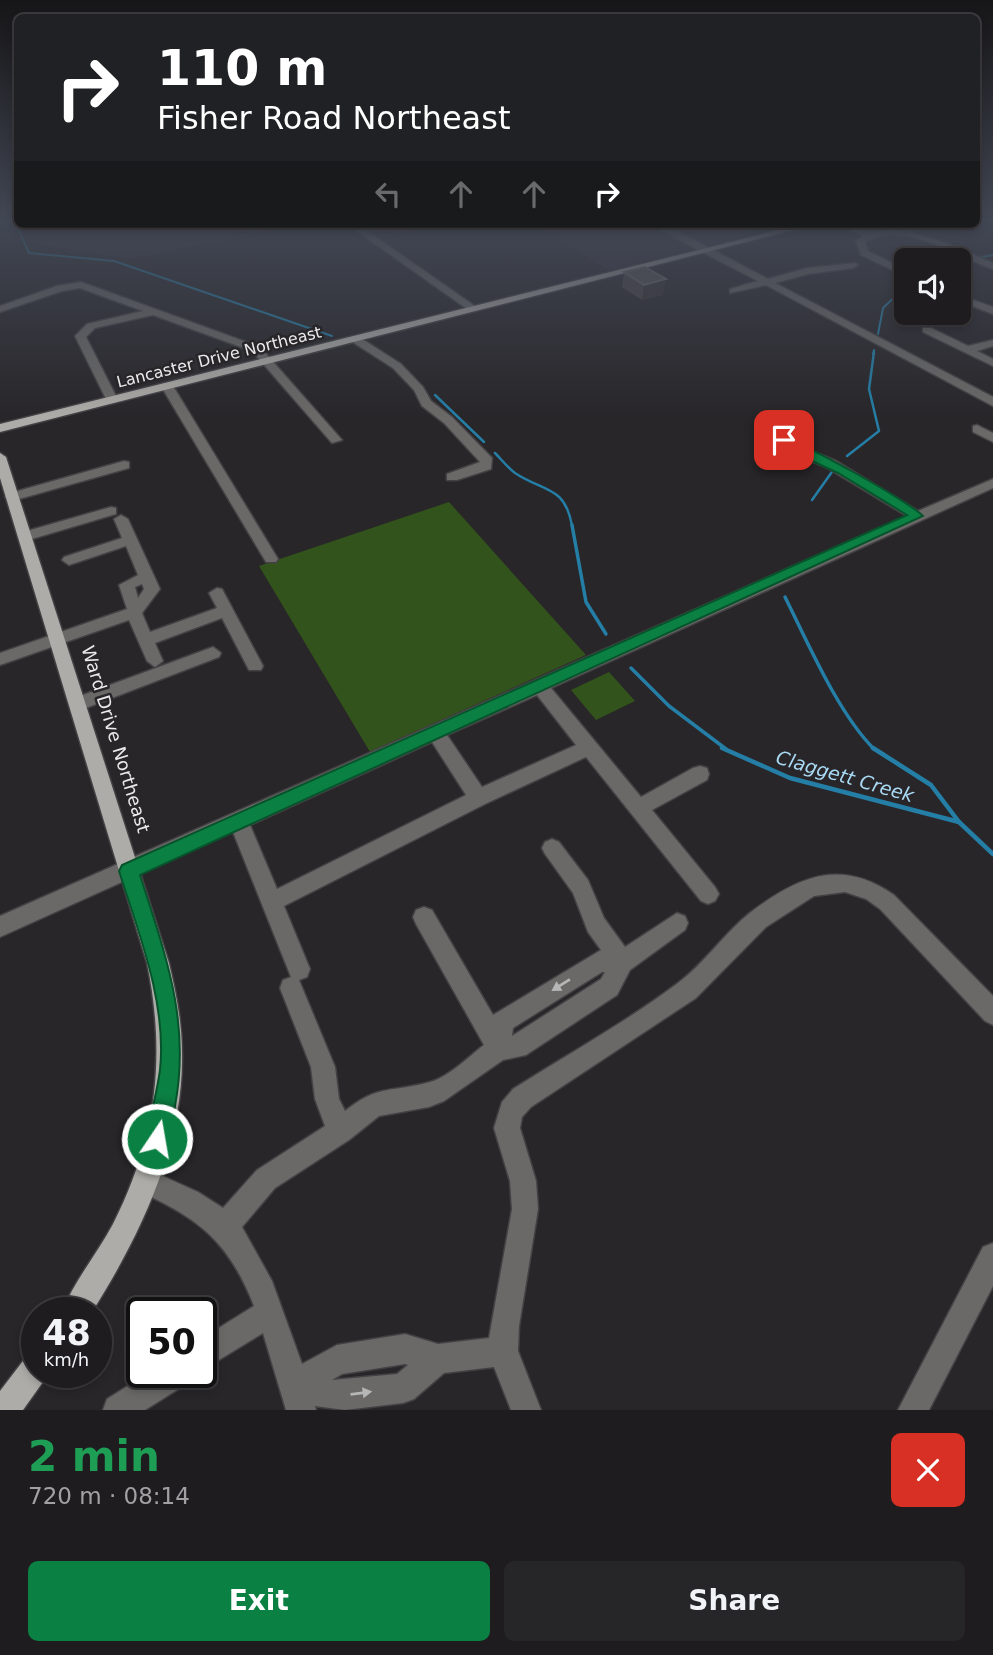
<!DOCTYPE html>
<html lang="en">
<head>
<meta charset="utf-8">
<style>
	body { margin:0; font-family:"DejaVu Sans",sans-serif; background:#262528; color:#f1f3f6; height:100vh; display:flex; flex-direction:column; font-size:26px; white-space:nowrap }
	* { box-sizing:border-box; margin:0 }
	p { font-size:23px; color:#a1a1a4 }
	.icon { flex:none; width:38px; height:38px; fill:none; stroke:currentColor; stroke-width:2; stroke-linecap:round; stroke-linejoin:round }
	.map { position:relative; height:1410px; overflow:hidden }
	.sheet { display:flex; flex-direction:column; background:#1e1c1f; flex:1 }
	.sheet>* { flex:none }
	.hud { position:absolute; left:14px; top:14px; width:966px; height:214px; border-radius:10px; box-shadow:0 4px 10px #0003,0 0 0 2px #3c3a3d; background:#202124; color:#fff; overflow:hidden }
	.controls { position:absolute; left:894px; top:248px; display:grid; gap:14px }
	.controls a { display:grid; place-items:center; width:77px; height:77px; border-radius:10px; background:#1e1c1f; box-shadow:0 4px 10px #0003,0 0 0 2px #3c3a3d; font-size:35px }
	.speed { position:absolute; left:21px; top:1297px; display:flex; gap:14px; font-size:35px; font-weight:700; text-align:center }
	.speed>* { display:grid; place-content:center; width:91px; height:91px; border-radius:50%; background:#1e1c1f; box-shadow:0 4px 10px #0003,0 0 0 2px #3c3a3d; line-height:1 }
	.speed small { font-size:18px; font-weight:400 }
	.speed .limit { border:4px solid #111; border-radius:10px; background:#fff; color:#111 }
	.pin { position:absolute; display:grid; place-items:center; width:60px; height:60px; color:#fff; margin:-30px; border-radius:14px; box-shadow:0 4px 10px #0006 }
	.me { position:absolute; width:77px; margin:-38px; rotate:12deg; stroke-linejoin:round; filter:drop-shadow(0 0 5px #0008) }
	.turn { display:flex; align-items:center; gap:24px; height:147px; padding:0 28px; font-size:32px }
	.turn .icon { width:91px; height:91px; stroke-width:2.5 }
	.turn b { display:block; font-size:49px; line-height:60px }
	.lanes { display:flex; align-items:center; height:66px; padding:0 28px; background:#0003; justify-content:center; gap:35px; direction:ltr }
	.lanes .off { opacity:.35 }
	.round { display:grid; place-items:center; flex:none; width:74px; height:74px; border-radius:10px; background:#262528 }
	.headline { display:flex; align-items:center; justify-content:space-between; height:119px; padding:0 28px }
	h1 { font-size:42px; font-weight:600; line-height:52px; color:#1e9e55 }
	.action { display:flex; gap:14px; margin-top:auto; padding:14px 28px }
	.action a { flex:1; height:80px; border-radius:10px; background:#0b8043; color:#fff; font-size:28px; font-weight:600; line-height:80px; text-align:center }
	.action a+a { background:#262528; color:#f1f3f6 }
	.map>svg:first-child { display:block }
	.built { fill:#332e37 }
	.green { fill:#32531b }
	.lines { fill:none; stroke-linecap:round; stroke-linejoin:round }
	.stream-far3 { stroke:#247ea6; stroke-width:2 }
	.stream-far2 { stroke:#247ea6; stroke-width:2.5 }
	.stream-far1 { stroke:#247ea6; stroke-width:3.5 }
	.stream { stroke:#247ea6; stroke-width:4.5 }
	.minor-casing { stroke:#434144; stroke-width:3 }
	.major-casing { stroke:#434144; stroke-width:3 }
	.minor { fill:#6a6967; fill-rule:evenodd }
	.major { fill:#aeaca8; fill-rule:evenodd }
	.wall { fill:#494444 }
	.shaded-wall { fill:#353131 }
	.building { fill:#5b5656; stroke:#716d6d; stroke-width:2 }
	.oneway { fill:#b7b6b7 }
	.route { fill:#0b8043; stroke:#07532c; stroke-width:2 }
	.labels { text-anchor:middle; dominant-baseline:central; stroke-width:5; stroke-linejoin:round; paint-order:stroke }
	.far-street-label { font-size:16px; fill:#ebeaec; stroke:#282629 }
	.street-label { font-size:18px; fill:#ebeaec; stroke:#282629 }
	.water-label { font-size:19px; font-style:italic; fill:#a9daf4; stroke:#282629 }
</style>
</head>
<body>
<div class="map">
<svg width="993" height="1410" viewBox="0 0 993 1410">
	<rect width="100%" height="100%" fill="#282629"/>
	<!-- built -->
	<g class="built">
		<polygon points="14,220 17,220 18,224 303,224 130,259 25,242"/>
		<polygon points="366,224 444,224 383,237"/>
		<polygon points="535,224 735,224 753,233 608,270"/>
	</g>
	<!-- green -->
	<g class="green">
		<polygon points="449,502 586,655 370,752 259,566"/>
		<polygon points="609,672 635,701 596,720 571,690"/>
	</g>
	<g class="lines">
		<!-- stream-far3 -->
		<g class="stream-far3">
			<polyline points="14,220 29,253 114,261 332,336"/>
			<polyline points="982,257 993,255"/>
			<polyline points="959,263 967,260"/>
			<polyline points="878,334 883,308 906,286"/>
			<polyline points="873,354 874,350"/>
		</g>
		<!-- stream-far2 -->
		<g class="stream-far2">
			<polyline points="435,395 484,442"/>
			<path d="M495,453c6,6 13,15 20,20 28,19 50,12 57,53"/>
			<polyline points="847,456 879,431 869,389 874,352"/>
			<polyline points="812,500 834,469"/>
		</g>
		<!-- stream-far1 -->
		<g class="stream-far1">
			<polyline points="572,525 586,602 606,634"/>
			<path d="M785,597c23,46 53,116 89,152"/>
			<polyline points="631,668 669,706 726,749"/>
		</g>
		<!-- stream -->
		<g class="stream">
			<polyline points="722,748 790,778 959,822"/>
			<polyline points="873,748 931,785 959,822 993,854"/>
		</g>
		<defs>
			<g id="minor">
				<polygon points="347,224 357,224 479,309 470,311"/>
				<polygon points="648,224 672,228 768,279 807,268 856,263 858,265 853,268 808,274 775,283 993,397 993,406 766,285 730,293 730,289 758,281"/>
				<path d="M838,224h11l21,8 19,-2 18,1 41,13 45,19v6c-39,-13 -87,-49 -128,-27l3,9 38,19v6l-3,-1 -42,-20 -5,-14 7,-5z"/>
				<polygon points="81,282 260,347 342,440 332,443 252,351 153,315 95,328 86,337 118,400 108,403 75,336 87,324 143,311 80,288 62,291 0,312 0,306 57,286"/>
				<polygon points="959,295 993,307 993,314 959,301"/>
				<polygon points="923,328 931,328 968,346 993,340 993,346 977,351 993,359 993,366 923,332"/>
				<polygon points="351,337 359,337 401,364 423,387 431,401 452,417 492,458 491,469 457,480 447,480 447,474 480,462 444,423 422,406 414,390 393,368 351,341"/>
				<polygon points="163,384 173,386 278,559 276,562 266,562 161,386"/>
				<path d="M762,425h8l36,24 30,12 82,50 75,-32v9l-442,200 90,109 52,-29 7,-2 7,2 2,6 -2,6 -55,30 63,77 4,7 -4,7 -7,3 -7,-3 -115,-144 -101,47 -201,102 26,63 -3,8 -8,3 36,87 4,32 6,12c35,-28 47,-18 85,-29 19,-5 38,-25 54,-37l-68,-121 -3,-7 3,-7 8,-3 8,3 61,105 108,-65 -13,-18 -15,-39 -28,-39 -3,-6 3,-6 7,-3 7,3 29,38 16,38 21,29 52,-34 8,3 3,7 -3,7 -55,40 -13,25 -91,60 -23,5 -59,41 -15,6 -50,9 -30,24 -74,48 -33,39 30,54 30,83 35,-19 68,-11 33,10 51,-6 23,-129 -2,-28 -16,-53 8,-26 11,-13c55,-35 113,-67 165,-106 27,-20 46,-50 73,-71 48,-36 90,-54 143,-17l99,101v29l-8,-4 -105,-112 -14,-10 -21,-7 -31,4 -48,31 -70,71 -165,109 -9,10 -2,11 16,53 2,28 -19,117 -1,25 23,59h-30l-17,-43 -50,6 -30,26 -11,4 -58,7 -30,-4 1,4h-30l-23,-77 -62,38v-32l53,-33c-25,-64 -55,-88 -116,-115l-4,-9 4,-9 9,-4 51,23 25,16 34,-38 68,-44 -10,-27 -4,-32 -31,-79 3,-8 8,-3 -58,-145 -233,105v-21l907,-400 -81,-49 -30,-12 -34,-24zM537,695l39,50 -94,42 -35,-52zM432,742l34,53 -189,94 -27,-64zM602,972h3l-4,7 -89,57 1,-8zM405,1364l3,1 -11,9 -65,6 10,-6z"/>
				<polygon points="977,425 993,433 993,442 973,432 973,426"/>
				<polygon points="124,461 129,462 129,468 12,501 5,497 7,494"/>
				<polygon points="111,507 116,508 116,514 25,541 18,536 20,533"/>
				<path d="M121,515l7,4 32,70 -18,24 8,19 67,-24 -8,-15 8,-5 5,1 41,77 -2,4h-12l-27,-52 -67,25 8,18 -8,6 -8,-6 -18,-41 -129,45v-12l127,-44 -8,-24 19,-10 -12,-29 -57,19 -7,-5 2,-3 58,-19 -8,-19zM142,584l2,5 -6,9 -3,-11z"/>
				<polygon points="213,647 221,653 219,657 78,711 72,709 69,704 72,699"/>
				<polygon points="993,1243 993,1286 929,1410 898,1410 983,1247"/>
				<polygon points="150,1372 192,1372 188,1383 145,1410 103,1410 107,1399"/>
			</g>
			<g id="major">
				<polygon points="803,224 817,224 0,432 0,424"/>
				<path d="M0,453l6,4 163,506c7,30 13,59 13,90 2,92 -42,183 -90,259h-30c12,-31 35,-58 51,-88 44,-87 53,-167 34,-261l-147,-485z"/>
				<polygon points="37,1353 37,1372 50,1372 23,1410 0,1410 0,1391 26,1357"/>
			</g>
		</defs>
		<!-- minor casing -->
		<use href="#minor" class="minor-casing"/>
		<!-- major casing -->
		<use href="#major" class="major-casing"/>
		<!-- minor -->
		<use href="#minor" class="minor"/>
		<!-- major -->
		<use href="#major" class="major"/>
	</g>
	<!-- wall -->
	<polygon class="wall" points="624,272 663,295 642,300 622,287"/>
	<!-- shaded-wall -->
	<polygon class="shaded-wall" points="666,279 663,295 642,300 644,285"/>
	<!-- building -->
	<polygon class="building" points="645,267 666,279 644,285 624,272"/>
	<!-- one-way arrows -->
	<defs><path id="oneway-solid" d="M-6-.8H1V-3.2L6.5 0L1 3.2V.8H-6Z" transform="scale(1.75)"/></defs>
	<g class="oneway">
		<use href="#oneway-solid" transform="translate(561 985) rotate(148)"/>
		<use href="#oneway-solid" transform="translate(361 1393) rotate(-7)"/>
	</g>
	<!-- sky -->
	<linearGradient id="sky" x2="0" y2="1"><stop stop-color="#161517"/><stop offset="0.53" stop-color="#424754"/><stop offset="1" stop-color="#424754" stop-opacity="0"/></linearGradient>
	<rect width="993" height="417" fill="url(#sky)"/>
	<!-- route -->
	<path class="route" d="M780,438c13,-2 130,64 143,78l-783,359c25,79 51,146 35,231 -2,14 -4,28 -9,41l-9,4 -8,-4 -3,-8c4,-22 11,-46 14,-69 7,-67 -21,-136 -41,-199l3,-6 785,-350 -69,-42 -41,-19 -17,-11z"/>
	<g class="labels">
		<!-- far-street labels -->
		<g class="far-street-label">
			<text transform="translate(219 357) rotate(-14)">Lancaster Drive Northeast</text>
		</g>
		<!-- street labels -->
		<g class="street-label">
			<text transform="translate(116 739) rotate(73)">Ward Drive Northeast</text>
		</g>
		<!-- water labels -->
		<g class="water-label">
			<text transform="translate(845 776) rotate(16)">Claggett Creek</text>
		</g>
	</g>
</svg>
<div class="controls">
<a><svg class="icon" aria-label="sound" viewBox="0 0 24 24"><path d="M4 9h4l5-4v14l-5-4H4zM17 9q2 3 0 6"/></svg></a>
</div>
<div class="speed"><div>48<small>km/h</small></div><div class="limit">50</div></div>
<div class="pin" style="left:784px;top:440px;background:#d93025"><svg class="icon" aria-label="arrive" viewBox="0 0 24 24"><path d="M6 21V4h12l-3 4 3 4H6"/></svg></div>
<svg class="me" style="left:157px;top:1139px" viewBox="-20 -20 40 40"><circle r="17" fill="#0b8043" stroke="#fff" stroke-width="3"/><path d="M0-11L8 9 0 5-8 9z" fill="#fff"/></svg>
<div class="hud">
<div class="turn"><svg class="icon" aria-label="right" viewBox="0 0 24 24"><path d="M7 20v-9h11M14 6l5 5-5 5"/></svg><div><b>110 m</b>Fisher Road Northeast</div></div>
<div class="lanes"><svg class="icon off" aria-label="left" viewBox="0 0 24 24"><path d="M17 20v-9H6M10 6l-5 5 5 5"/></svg><svg class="icon off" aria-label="ahead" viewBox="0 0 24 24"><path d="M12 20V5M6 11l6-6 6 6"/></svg><svg class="icon off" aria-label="ahead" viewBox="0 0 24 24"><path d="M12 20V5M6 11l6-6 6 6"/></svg><svg class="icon" aria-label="right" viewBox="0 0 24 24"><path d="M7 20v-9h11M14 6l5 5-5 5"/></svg></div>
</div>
</div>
<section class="sheet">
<div class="headline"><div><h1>2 min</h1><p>720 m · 08:14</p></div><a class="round" style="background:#d93025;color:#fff"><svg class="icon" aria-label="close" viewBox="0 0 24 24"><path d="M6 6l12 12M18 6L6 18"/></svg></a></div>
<div class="action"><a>Exit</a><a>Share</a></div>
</section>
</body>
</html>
